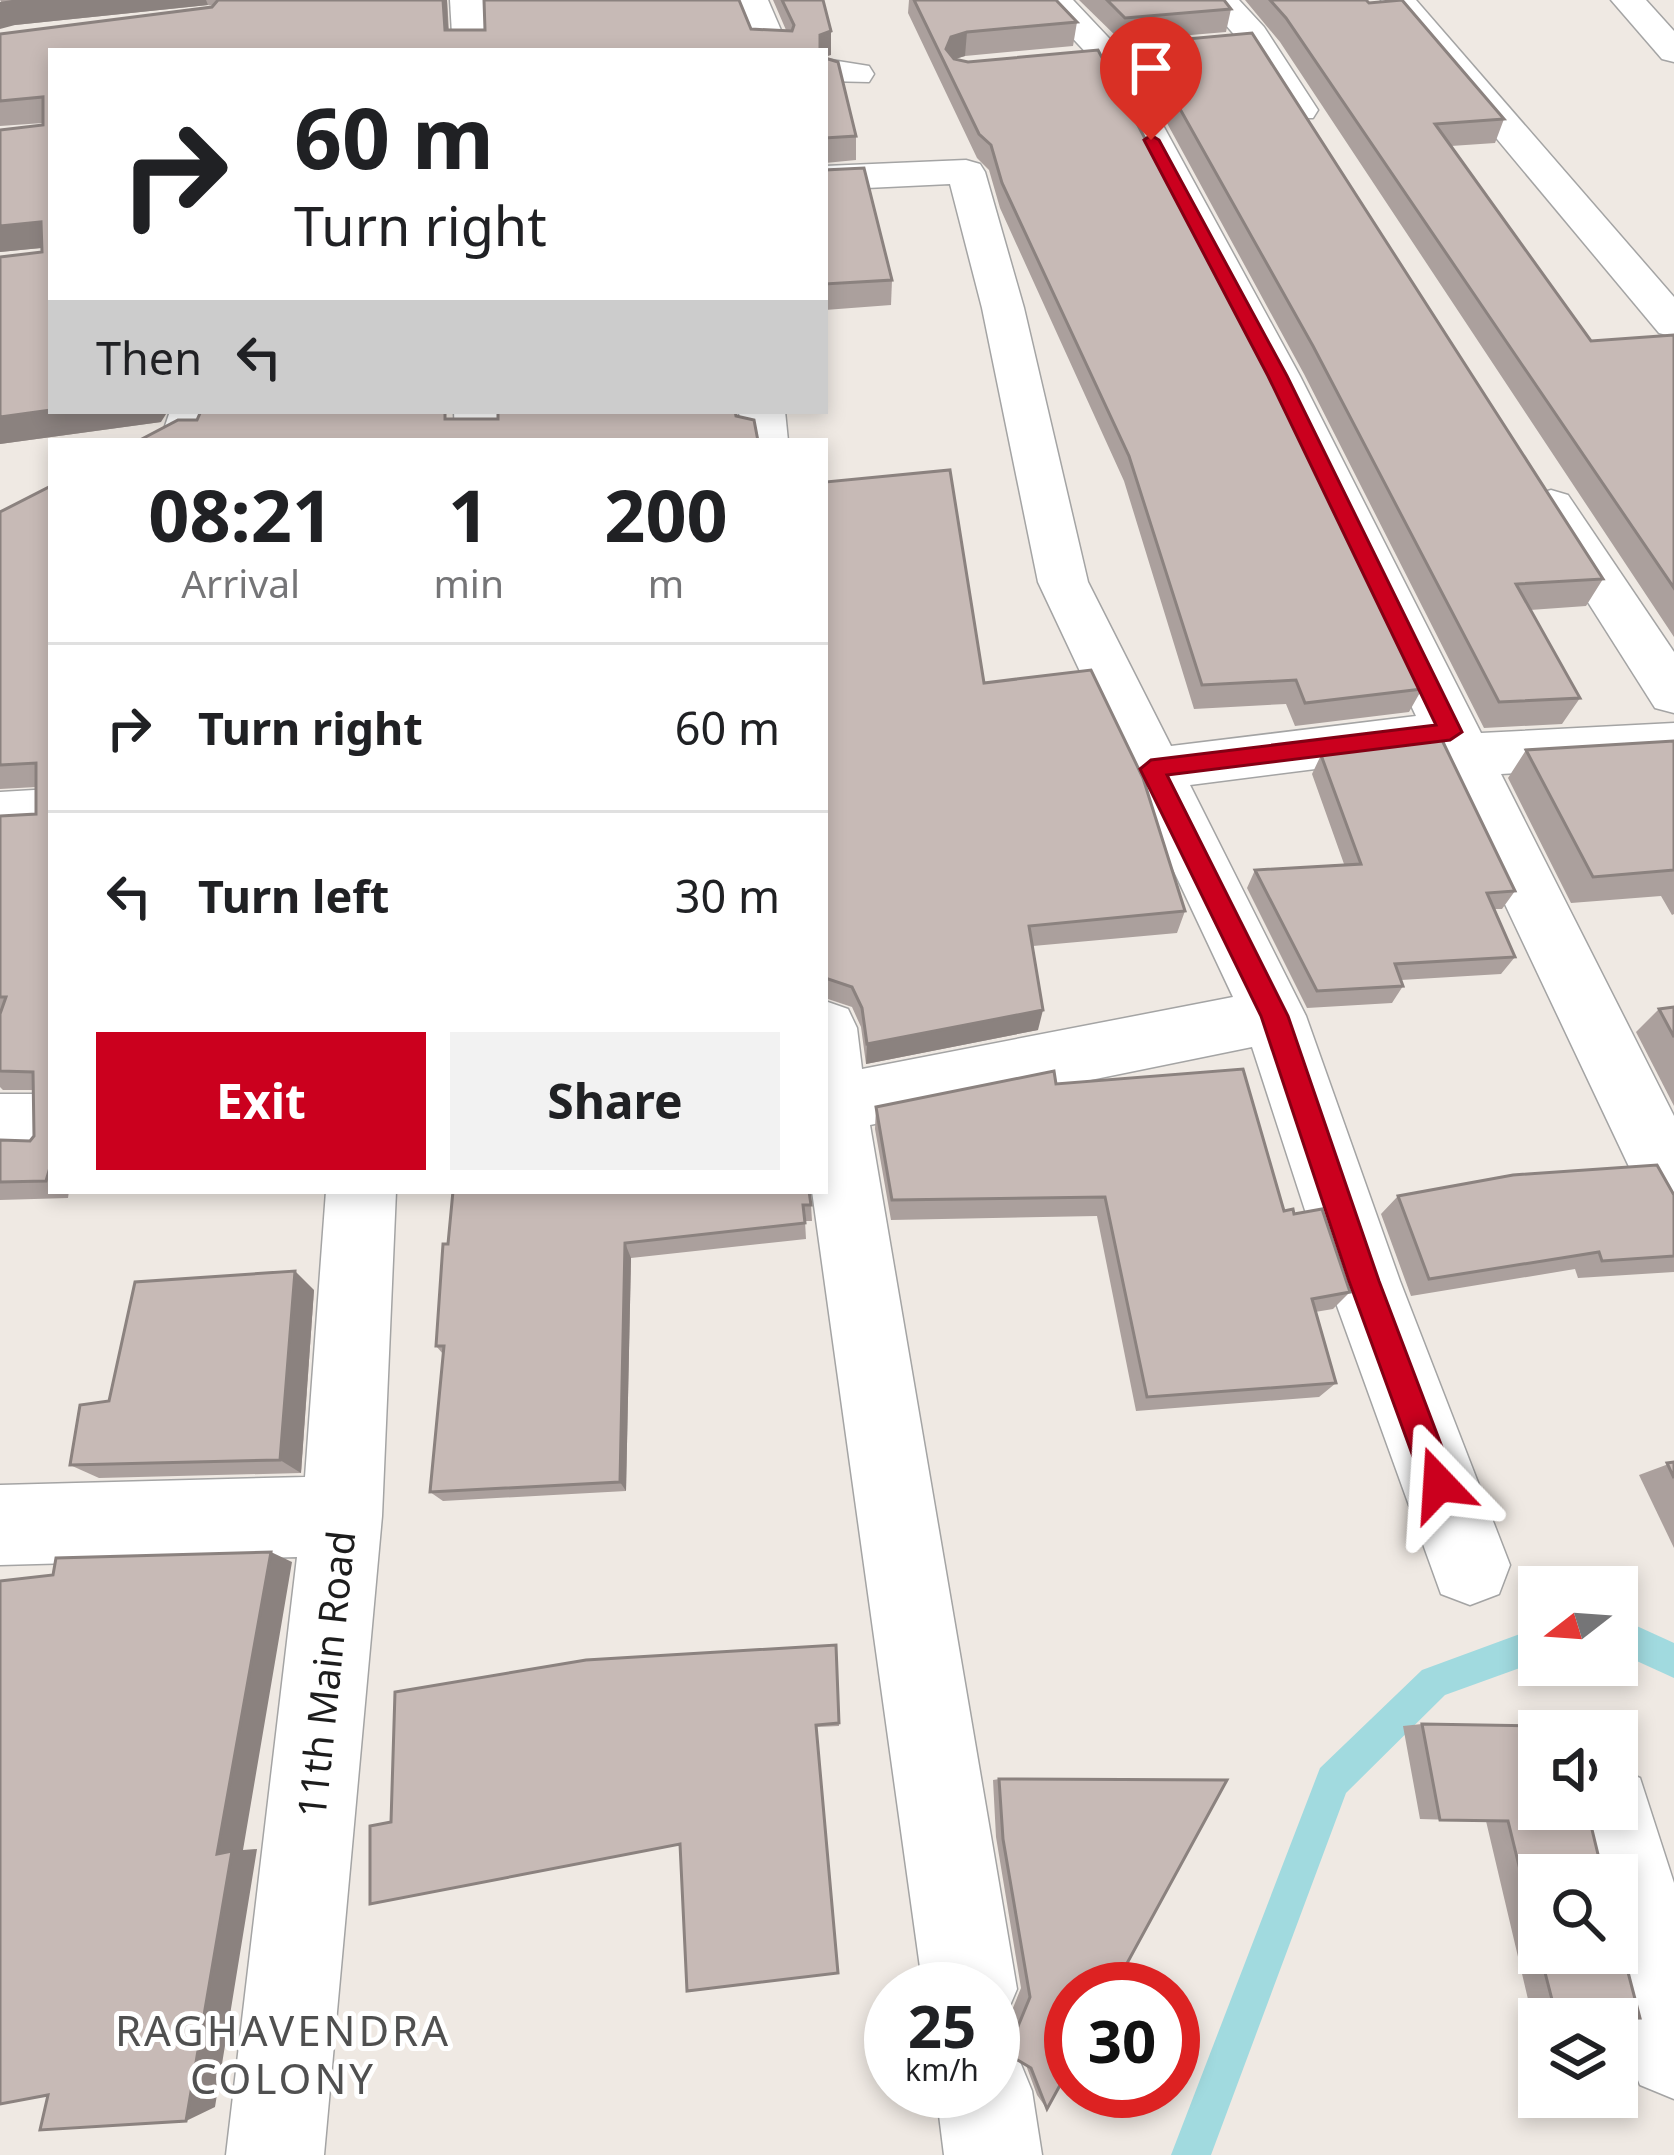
<!DOCTYPE html>
<html lang="en">
<head>
<meta charset="utf-8">
<style>
	body { margin:0; font-family:"Noto Sans",sans-serif; background:#f2f2f2; color:#202124; height:100vh; display:flex; flex-direction:column; font-size:45px; white-space:nowrap }
	* { box-sizing:border-box; margin:0 }
	p { font-size:39px; color:#757577 }
	.icon { flex:none; width:66px; height:66px; fill:none; stroke:currentColor; stroke-width:2; stroke-linecap:round; stroke-linejoin:round }
	.map { position:relative; flex:1; overflow:hidden }
	.details { position:absolute; left:48px; top:438px; width:780px; height:756px; display:flex; flex-direction:column; background:#fff; border-radius:0px; box-shadow:0 6px 18px #0003 }
	.details>* { flex:none }
	.hud { position:absolute; left:48px; top:48px; width:780px; height:366px; border-radius:0px; box-shadow:0 6px 18px #0003; background:#fff; color:#202124; overflow:hidden }
	.needle { width:78px; rotate:253deg }
	.controls { position:absolute; left:1518px; top:1566px; display:grid; gap:24px }
	.controls a { display:grid; place-items:center; width:120px; height:120px; border-radius:0px; background:#fff; box-shadow:0 6px 18px #0003; font-size:60px }
	.speed { position:absolute; left:864px; top:1962px; display:flex; gap:24px; font-size:60px; font-weight:700; text-align:center }
	.speed>* { display:grid; place-content:center; width:156px; height:156px; border-radius:50%; background:#fff; box-shadow:0 6px 18px #0003; line-height:1 }
	.speed small { font-size:30px; font-weight:400 }
	.speed .limit { border:18px solid #d22; background:#fff; color:#111 }
	.pin { position:absolute; display:grid; place-items:center; width:102px; height:102px; color:#fff; margin:-123px -51px; border-radius:50% 50% 50% 0; rotate:-45deg; box-shadow:0 0 12px #0007 }
	.pin .icon { rotate:45deg }
	.me { position:absolute; width:132px; margin:-66px; rotate:340deg; stroke-linejoin:round; filter:drop-shadow(0 0 9px #0008) }
	.turn { display:flex; align-items:center; gap:42px; height:252px; padding:0 48px; font-size:54px }
	.turn .icon { width:156px; height:156px; stroke-width:2.5 }
	.turn b { display:block; font-size:84px; line-height:102px }
	.then { display:flex; align-items:center; height:114px; padding:0 48px; background:#0003; gap:24px; font-size:45px }
	.eta { display:flex; justify-content:space-evenly; align-items:center; height:204px; text-align:center }
	.eta b { font-size:72px; font-weight:700; line-height:84px }
	.action { display:flex; gap:24px; margin-top:auto; padding:24px 48px }
	.action a { flex:1; height:138px; border-radius:0px; background:#cb001e; color:#fff; font-size:48px; font-weight:700; line-height:138px; text-align:center }
	.action a+a { background:#f2f2f2; color:#202124 }
	ul { padding:0; list-style:none }
	li { display:flex; align-items:center; gap:36px; height:168px; padding:0 48px; border-top:3px solid #e0e0e0 }
	li div { flex:1 }
	li b { display:block; font-size:45px }
	li em { font-style:normal }
	.map>svg:first-child { display:block }
	.lines { fill:none; stroke-linecap:round; stroke-linejoin:round }
	.stream { fill:#a1dadf; fill-rule:evenodd }
	.minor-casing { stroke:#a4a4a4; stroke-width:3 }
	.minor { fill:#fff; fill-rule:evenodd }
	.wall { fill:#aba09d }
	.shaded-wall { fill:#8b827f }
	.building { fill:#c7bab6; stroke:#8b827f; stroke-width:3 }
	.route { fill:#cb001e; stroke:#840014; stroke-width:3 }
	.labels { text-anchor:middle; dominant-baseline:central; stroke-width:10; stroke-linejoin:round; paint-order:stroke }
	.near-street-label { font-size:39px; fill:#1d1d1d; stroke:#fff }
	.near-neighbourhood-label { font-size:42px; letter-spacing:3px; fill:#505050; stroke:#fff }
</style>
</head>
<body>
<div class="map">
<svg width="1674" height="2155" viewBox="0 0 1674 2155">
	<rect width="100%" height="100%" fill="#efe9e3"/>
	<g class="lines">
		<!-- stream -->
		<g class="stream">
			<polygon points="1617,1617 1674,1643 1674,1678 1617,1652"/>
			<polygon points="1539,1627 1539,1661 1445,1695 1346,1793 1211,2155 1171,2155 1320,1768 1422,1670"/>
		</g>
		<defs>
			<g id="minor">
				<polygon points="450,0 484,0 487,51 453,51"/>
				<polygon points="734,0 768,0 790,51 756,51"/>
				<polygon points="1037,0 1073,0 1124,54 1300,376 1481,733 1674,723 1674,763 1501,774 1674,1116 1674,1219 1649,1209 1434,754 1190,785 1306,1016 1400,1281 1510,1565 1499,1594 1470,1605 1441,1594 1328,1281 1252,1047 870,1125 1017,1989 1003,2022 993,2026 993,1989 923,1989 812,1191 825,1191 825,1001 848,1009 857,1028 862,1069 1233,997 1038,582 982,308 950,184 825,190 825,166 966,160 980,164 985,172 1024,308 1088,582 1171,746 1416,716 1256,376 1092,59"/>
				<polygon points="1204,0 1239,0 1264,27 1318,110 1313,118 1287,118 1238,39"/>
				<polygon points="1381,0 1416,0 1674,297 1674,337 1659,333"/>
				<polygon points="1611,0 1646,0 1674,31 1674,62 1662,59"/>
				<polygon points="825,59 869,66 874,74 869,82 825,81"/>
				<polygon points="170,411 216,411 206,441 160,441"/>
				<polygon points="454,411 500,411 501,441 455,441"/>
				<polygon points="739,411 785,411 788,441 742,441"/>
				<polygon points="1551,490 1568,495 1674,652 1674,713 1655,708 1527,506 1534,495"/>
				<polygon points="51,789 51,833 0,836 0,792"/>
				<rect x="0" y="1094" width="51" height="60"/>
				<polygon points="326,1191 396,1191 382,1516 324,2155 226,2155 297,1557 0,1565 0,1485 305,1477"/>
				<polygon points="1617,1768 1640,1778 1674,1883 1674,2099 1640,2085 1626,2051 1601,1953 1617,1953 1617,1875 1582,1875 1565,1809 1617,1809"/>
				<polygon points="993,2046 1018,2057 1032,2091 1042,2155 944,2155 936,2091 993,2091"/>
			</g>
		</defs>
		<!-- minor casing -->
		<use href="#minor" class="minor-casing"/>
		<!-- minor -->
		<use href="#minor" class="minor"/>
	</g>
	<!-- wall -->
	<g class="wall">
		<polygon points="0,0 447,0 449,30 751,29 786,30 773,0 823,0 831,31 831,55 51,51 161,422 0,444 0,257 42,252 41,248 0,252 0,130 43,125 43,123 0,126 0,34 213,6 208,5 15,25"/>
		<polygon points="909,0 1055,0 1077,22 1073,46 965,56 954,59 1422,689 1409,712 1295,726 1286,704 1194,709 1124,481 1000,208 989,170 977,158 908,13"/>
		<polygon points="1079,0 1224,0 1231,9 1226,32 1121,41"/>
		<polygon points="1245,0 1366,0 1504,119 1495,143 1451,146 1591,341 1674,335 1674,637 1280,42"/>
		<polygon points="1143,43 1603,579 1586,606 1530,610 1580,698 1562,724 1484,728 1304,374 1138,70"/>
		<polygon points="825,58 856,136 856,160 825,163"/>
		<polygon points="825,170 892,280 891,305 825,310"/>
		<polygon points="825,482 984,683 1185,911 1177,933 1033,946 1038,1030 866,1064 861,1027 852,1007 825,998"/>
		<polygon points="51,486 51,1191 69,1191 68,1198 0,1200 0,1140 30,1141 34,1136 34,1090 3,1090 0,1087 0,816 36,814 36,787 0,789 0,512"/>
		<polygon points="1674,741 1674,914 1672,915 1661,896 1571,903 1508,778 1526,750"/>
		<polygon points="1321,755 1515,891 1502,909 1494,909 1515,957 1501,974 1401,980 1403,986 1392,1003 1307,1008 1247,888 1255,870 1344,864 1312,774"/>
		<polygon points="1674,1007 1674,1106 1636,1032 1659,1009"/>
		<polygon points="1056,1084 1284,1211 1294,1214 1350,1292 1333,1309 1315,1312 1336,1383 1319,1397 1136,1411 1097,1216 891,1220 875,1129 876,1107"/>
		<polygon points="1674,1195 1674,1272 1578,1278 1575,1269 1411,1296 1381,1214 1398,1196"/>
		<polygon points="811,1205 812,1221 805,1221 806,1239 631,1258 626,1491 443,1501 430,1492 443,1354 436,1346 448,1244"/>
		<polygon points="314,1290 301,1473 99,1478 70,1465 109,1401"/>
		<polygon points="1674,1462 1674,1548 1639,1475"/>
		<polygon points="836,1645 839,1726 817,1727 680,1844 391,1822"/>
		<polygon points="1422,1724 1589,1727 1539,1875 1539,1953 1617,1953 1640,2018 1554,2019 1531,2012 1486,1821 1420,1819 1403,1726"/>
		<polygon points="999,1779 1047,2109 1037,2095 1026,2065 1016,2059 1007,2047 1006,2025 1021,1988 996,1837 993,1780"/>
	</g>
	<!-- shaded-wall -->
	<g class="shaded-wall">
		<polygon points="12,0 206,0 208,5 15,25 0,29 0,2"/>
		<polygon points="443,0 447,0 449,51 445,30"/>
		<polygon points="831,31 831,55 825,57 825,51 820,51 820,35"/>
		<polygon points="967,32 965,56 949,61 946,49 951,37"/>
		<polygon points="41,222 51,247 0,252 0,226"/>
		<polygon points="51,411 168,411 161,422 0,444 0,417"/>
		<polygon points="1043,1010 1038,1030 866,1064 867,1044"/>
		<polygon points="625,1243 631,1258 626,1491 620,1482"/>
		<polygon points="295,1271 314,1290 301,1473 280,1460"/>
		<polygon points="271,1552 292,1562 243,1850 257,1849 215,2107 186,2121 217,1854"/>
	</g>
	<!-- building -->
	<g class="building">
		<polygon points="218,0 443,0 445,30 485,30 484,0 739,0 751,29 792,31 794,25 782,0 823,0 831,31 820,35 820,51 51,51 51,410 0,417 0,257 42,252 41,222 0,226 0,130 43,125 43,97 0,101 0,34 212,7"/>
		<polygon points="914,0 1056,0 1077,22 967,32 951,37 946,49 954,59 968,62 1098,50 1259,353 1422,689 1305,703 1296,680 1202,685 1129,456 1002,183 991,145 979,134"/>
		<polygon points="1107,0 1224,0 1231,9 1125,18"/>
		<polygon points="1270,0 1366,0 1369,3 1402,0 1504,119 1435,124 1591,341 1674,335 1674,588 1286,18"/>
		<polygon points="1252,33 1603,579 1516,584 1580,698 1499,702 1313,346 1143,43"/>
		<polygon points="825,58 838,62 856,136 825,138"/>
		<polygon points="864,168 892,280 825,284 825,170"/>
		<polygon points="201,411 445,411 445,419 498,419 498,411 735,411 736,416 754,420 758,441 138,441 178,420 197,420"/>
		<polygon points="950,470 984,683 1091,670 1143,778 1185,911 1029,926 1043,1010 867,1044 862,1008 852,987 825,978 825,482"/>
		<polygon points="51,486 51,1164 46,1181 0,1182 0,1140 30,1141 34,1136 33,1072 0,1071 0,1014 6,997 0,997 0,816 36,814 36,763 0,765 0,512"/>
		<polygon points="1442,740 1515,891 1487,893 1515,957 1395,964 1403,986 1317,991 1255,870 1361,864 1321,755"/>
		<polygon points="1674,741 1674,870 1593,877 1526,750"/>
		<polygon points="1674,1007 1674,1037 1659,1009"/>
		<polygon points="1243,1069 1284,1211 1293,1209 1294,1214 1322,1209 1350,1292 1312,1299 1336,1383 1147,1397 1105,1197 892,1200 876,1107 1054,1071 1056,1084"/>
		<polygon points="1657,1165 1674,1195 1674,1256 1602,1261 1599,1252 1429,1279 1398,1196 1513,1175"/>
		<polygon points="453,1191 809,1191 811,1205 803,1205 805,1223 625,1243 620,1482 430,1492 444,1346 436,1346 443,1244 448,1244"/>
		<polygon points="295,1271 280,1460 70,1465 80,1405 109,1401 135,1282"/>
		<polygon points="1674,1462 1674,1478 1667,1463"/>
		<polygon points="271,1552 217,1854 232,1851 186,2121 40,2130 48,2095 0,2104 0,1581 53,1575 56,1558"/>
		<polygon points="836,1645 839,1723 816,1725 838,1973 687,1991 680,1844 370,1904 370,1826 391,1822 395,1692 586,1660"/>
		<polygon points="1422,1724 1589,1727 1590,1731 1539,1731 1539,1809 1587,1809 1603,1875 1539,1875 1539,1947 1508,1821 1440,1820"/>
		<polygon points="999,1779 1227,1780 1113,1989 1071,1989 1071,2065 1047,2109 1031,2068 1016,2059 1014,2036 1030,1997 1003,1839"/>
		<polygon points="1617,1930 1640,2018 1557,2019 1540,1953 1617,1953"/>
	</g>
	<!-- route -->
	<polygon class="route" points="1151,135 1159,140 1287,376 1462,732 1450,740 1167,775 1288,1016 1379,1281 1456,1484 1451,1495 1439,1500 1428,1495 1423,1484 1349,1281 1261,1016 1140,769 1151,760 1436,725 1268,376 1144,140"/>
	<g class="labels">
		<!-- near-street labels -->
		<g class="near-street-label">
			<text transform="translate(325 1674) rotate(-84)">11th Main Road</text>
		</g>
		<!-- near-neighbourhood labels -->
		<g class="near-neighbourhood-label">
			<text x="283" y="2029">RAGHAVENDRA<tspan x="283" dy="48">COLONY</tspan></text>
		</g>
	</g>
</svg>
<div class="controls">
<a><svg class="needle" viewBox="-14 -14 28 28"><path d="M0-13l5 13h-10z" fill="#e53935"/><path d="M0 13l5-13h-10z" fill="#757577"/></svg></a>
<a><svg class="icon" aria-label="sound" viewBox="0 0 24 24"><path d="M4 9h4l5-4v14l-5-4H4zM17 9q2 3 0 6"/></svg></a>
<a><svg class="icon" aria-label="search" viewBox="0 0 24 24"><circle cx="10" cy="10" r="6"/><path d="M15 15l6 6"/></svg></a>
<a><svg class="icon" aria-label="layers" viewBox="0 0 24 24"><path d="M12 4l9 5-9 5-9-5zM3 14l9 5 9-5"/></svg></a>
</div>
<div class="speed"><div>25<small>km/h</small></div><div class="limit">30</div></div>
<div class="pin" style="left:1151px;top:140px;background:#d93025"><svg class="icon" aria-label="arrive" viewBox="0 0 24 24"><path d="M6 21V4h12l-3 4 3 4H6"/></svg></div>
<svg class="me" style="left:1439px;top:1484px" viewBox="-20 -20 40 40"><path d="M0-17L14 15 0 8-14 15z" fill="#cb001e" stroke="#fff" stroke-width="4"/></svg>
<div class="hud">
<div class="turn"><svg class="icon" aria-label="right" viewBox="0 0 24 24"><path d="M7 20v-9h11M14 6l5 5-5 5"/></svg><div><b>60 m</b>Turn right</div></div>
<div class="then">Then<svg class="icon" aria-label="left" viewBox="0 0 24 24"><path d="M17 20v-9H6M10 6l-5 5 5 5"/></svg></div>
</div>
<section class="details">
<div class="eta">
<div><b>08:21</b><p>Arrival</p></div>
<div><b>1</b><p>min</p></div>
<div><b>200</b><p>m</p></div>
</div>
<ul>
<li><svg class="icon" aria-label="right" viewBox="0 0 24 24"><path d="M7 20v-9h11M14 6l5 5-5 5"/></svg><div><b>Turn right</b></div><em>60 m</em></li>
<li><svg class="icon" aria-label="left" viewBox="0 0 24 24"><path d="M17 20v-9H6M10 6l-5 5 5 5"/></svg><div><b>Turn left</b></div><em>30 m</em></li>
</ul>
<div class="action"><a>Exit</a><a>Share</a></div>
</section>
</div>
</body>
</html>
